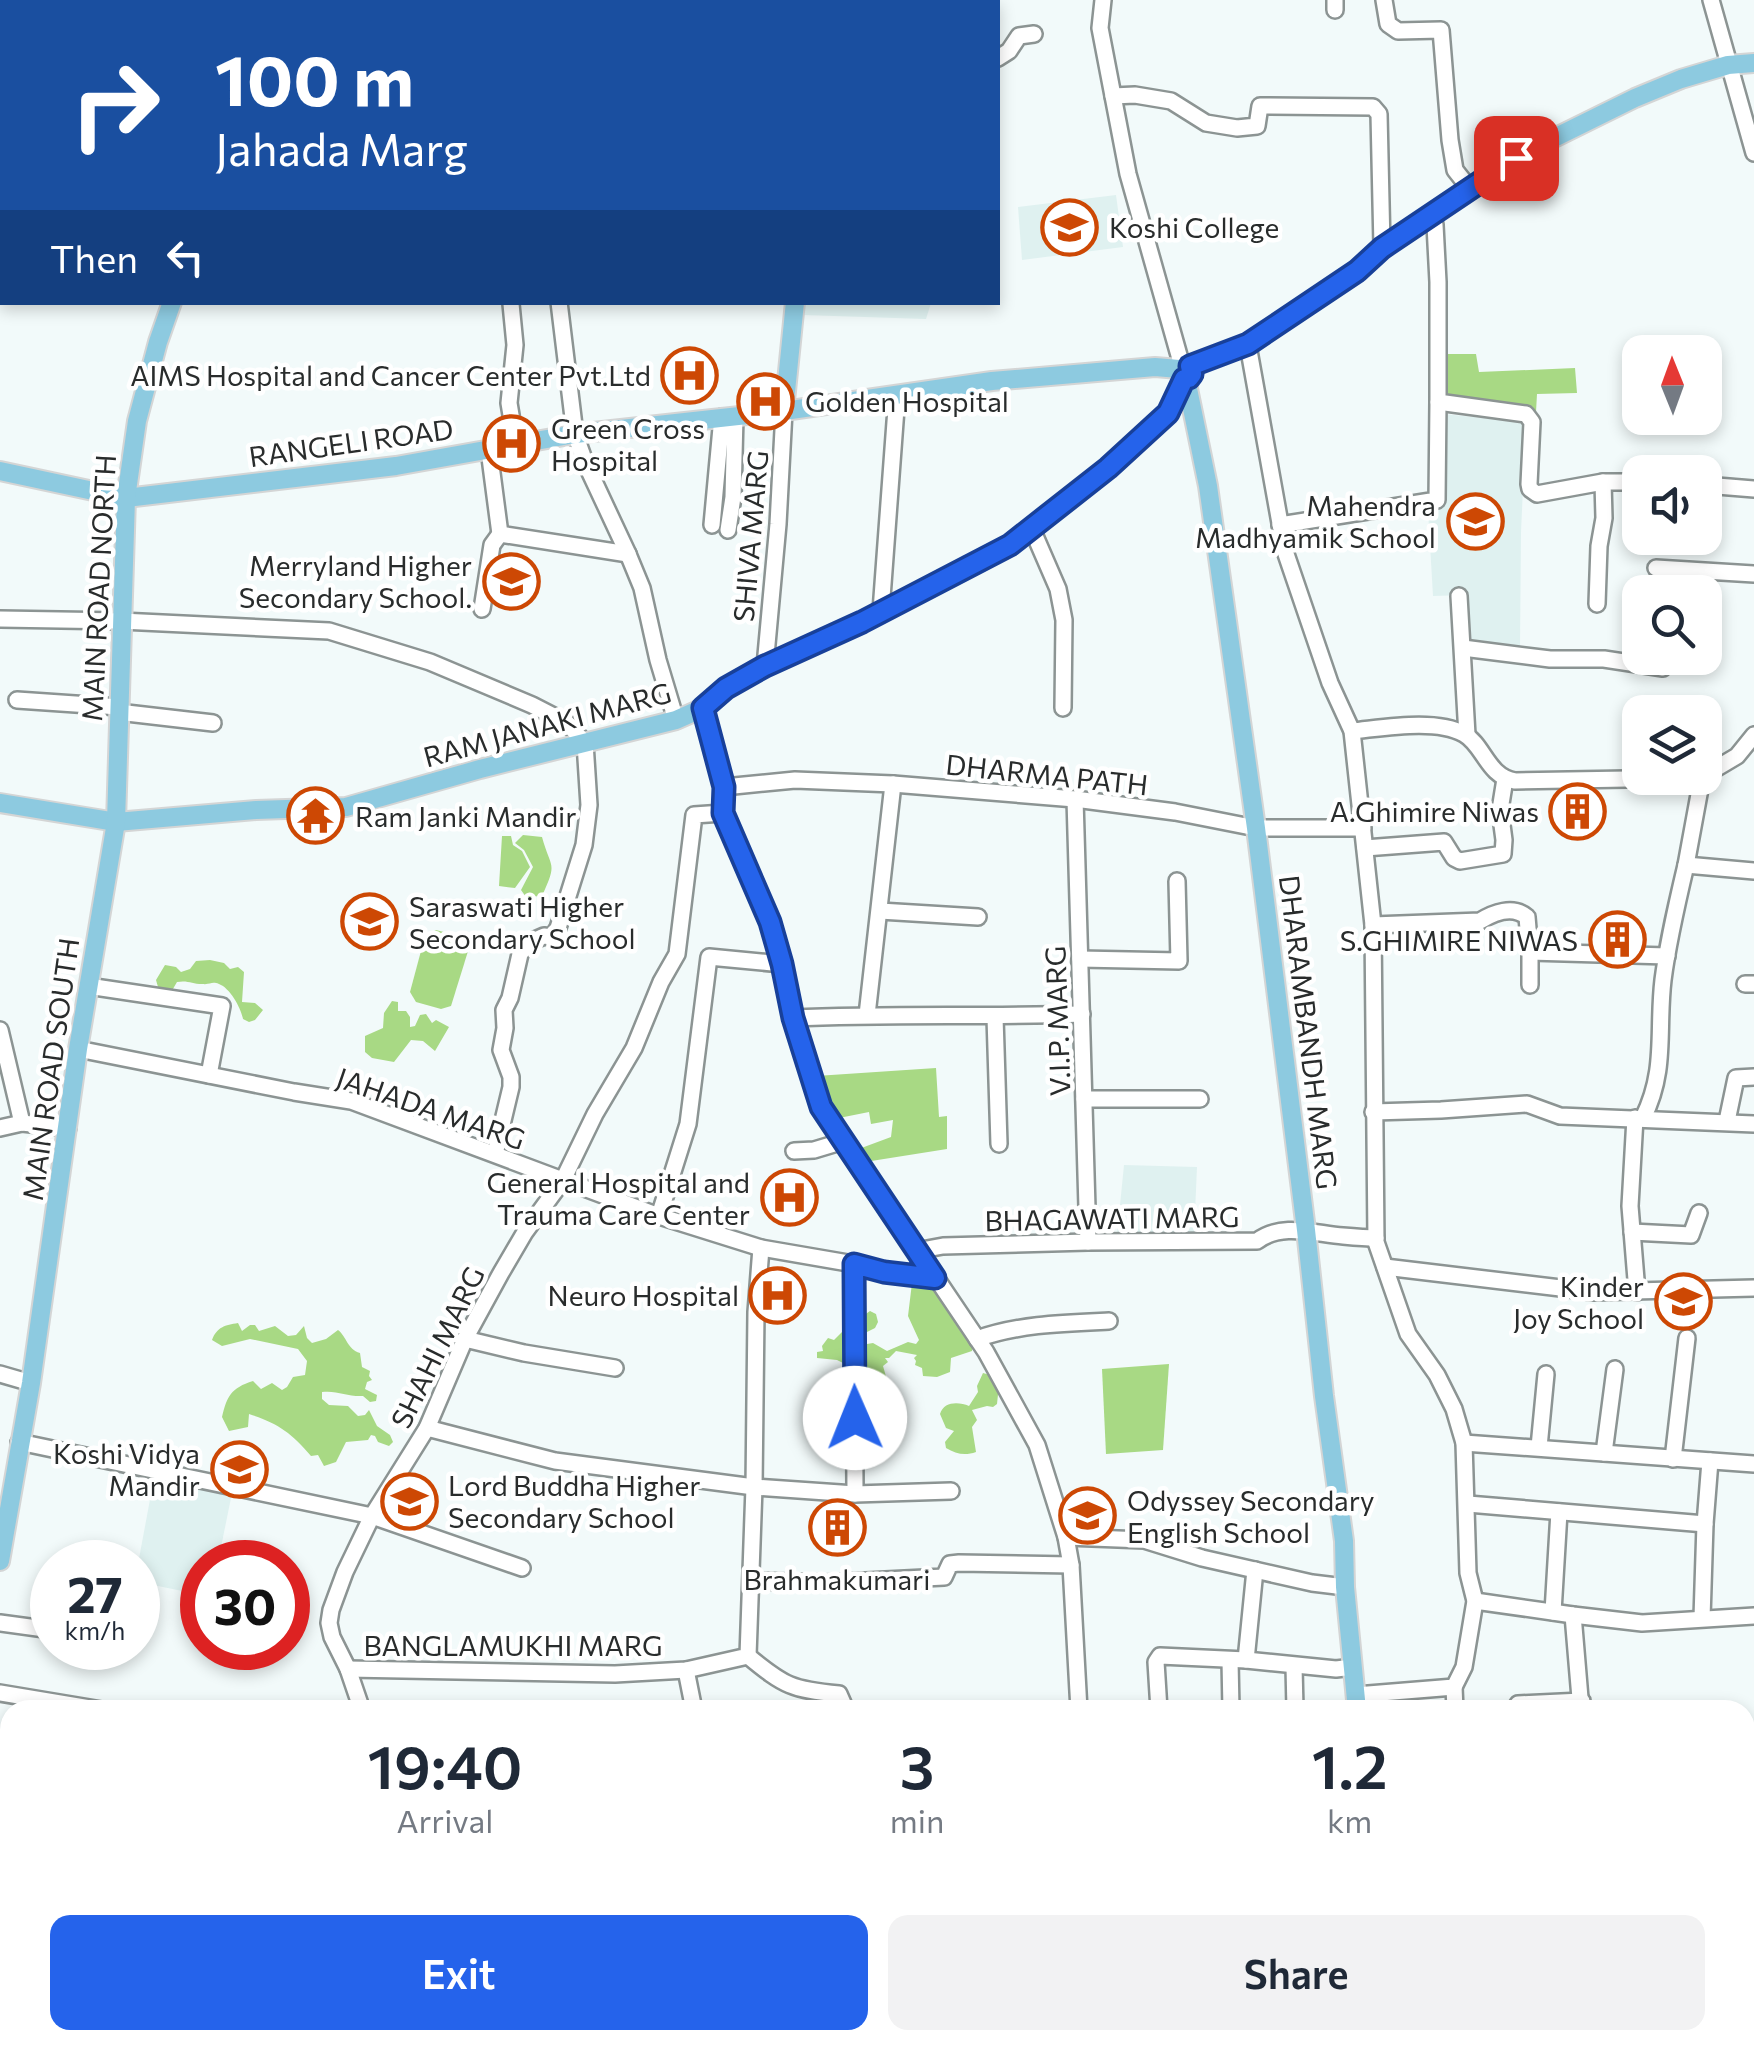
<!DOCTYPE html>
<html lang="en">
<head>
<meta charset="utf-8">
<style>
	body { margin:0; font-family:Commissioner,sans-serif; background:#f2f2f3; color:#1f2937; height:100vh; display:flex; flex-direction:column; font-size:38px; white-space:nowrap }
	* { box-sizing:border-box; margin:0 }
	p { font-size:32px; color:#747a83 }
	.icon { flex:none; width:55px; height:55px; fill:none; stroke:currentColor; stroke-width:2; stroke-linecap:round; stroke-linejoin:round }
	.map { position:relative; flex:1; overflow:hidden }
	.panel { position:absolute; left:0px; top:1700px; width:1755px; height:350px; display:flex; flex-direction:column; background:#fff; border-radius:30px 30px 0 0; box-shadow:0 5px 15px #0003 }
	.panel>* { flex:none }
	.banner { position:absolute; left:0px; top:0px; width:1000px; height:305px; box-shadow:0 5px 15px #0003; background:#1a4fa0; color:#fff; overflow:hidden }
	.needle { width:65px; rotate:359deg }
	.controls { position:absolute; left:1622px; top:335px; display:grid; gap:20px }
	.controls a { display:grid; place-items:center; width:100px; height:100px; border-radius:20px; background:#fff; box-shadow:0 5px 15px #0003; font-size:50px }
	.speed { position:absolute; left:30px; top:1540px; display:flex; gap:20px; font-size:50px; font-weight:700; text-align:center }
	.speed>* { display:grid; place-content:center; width:130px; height:130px; border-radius:50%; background:#fff; box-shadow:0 5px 15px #0003; line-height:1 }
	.speed small { font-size:25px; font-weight:400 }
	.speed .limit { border:15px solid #d22; background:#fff; color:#111 }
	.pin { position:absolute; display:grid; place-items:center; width:85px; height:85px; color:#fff; margin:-42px; border-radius:20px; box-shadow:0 5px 15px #0006 }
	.me { position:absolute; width:110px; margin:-55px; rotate:359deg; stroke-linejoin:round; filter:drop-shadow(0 0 8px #0008) }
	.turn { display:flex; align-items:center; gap:35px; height:210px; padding:0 50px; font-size:45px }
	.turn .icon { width:130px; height:130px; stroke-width:2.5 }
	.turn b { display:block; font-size:70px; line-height:85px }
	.then { display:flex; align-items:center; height:95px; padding:0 50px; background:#0003; gap:20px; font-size:38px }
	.eta { display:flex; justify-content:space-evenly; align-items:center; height:170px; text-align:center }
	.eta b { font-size:60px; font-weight:600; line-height:70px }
	.button { display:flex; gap:20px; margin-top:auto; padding:20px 50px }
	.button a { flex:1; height:115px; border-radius:20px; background:#2563eb; color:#fff; font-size:40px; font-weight:600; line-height:115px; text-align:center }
	.button a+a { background:#f2f2f3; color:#1f2937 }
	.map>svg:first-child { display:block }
	.built { fill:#dff1f0 }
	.green { fill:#a8d984 }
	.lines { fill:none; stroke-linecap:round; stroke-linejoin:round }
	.minor-casing { stroke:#8c9493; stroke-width:20 }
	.major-casing { stroke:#d4d5d5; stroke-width:22 }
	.minor { stroke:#fff; stroke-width:15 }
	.major { stroke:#8dcae0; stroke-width:18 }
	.route-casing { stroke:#184099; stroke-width:25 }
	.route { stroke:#2563eb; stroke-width:18 }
	.labels { text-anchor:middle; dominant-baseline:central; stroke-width:9; stroke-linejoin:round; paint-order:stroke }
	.poi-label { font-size:28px; fill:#292c2c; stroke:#fff; text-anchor:end }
	.street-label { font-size:28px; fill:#292c2c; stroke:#fff }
</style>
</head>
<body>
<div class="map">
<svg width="1754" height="2050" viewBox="0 0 1754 2050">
	<rect width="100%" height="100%" fill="#f2fafa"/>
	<!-- built -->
	<g class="built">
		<polygon points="1116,195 1123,247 1022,260 1018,207"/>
		<polygon points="803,303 931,303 926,319 803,315"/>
		<polygon points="1443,414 1526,422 1521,532 1520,648 1468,644 1467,595 1433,596 1428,510 1444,506"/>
		<polygon points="1124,1165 1197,1167 1194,1236 1117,1235"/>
		<polygon points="154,1478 232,1493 218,1562 202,1562 202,1595 138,1582 138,1564"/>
	</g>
	<!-- green -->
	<g class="green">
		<polygon points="1445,354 1476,354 1479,372 1575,368 1577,393 1537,394 1536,412 1444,400"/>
		<path d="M523,835l19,2c9,33 16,24 0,59l-16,1 -5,-7 12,-23 -9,-17 -9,-7z"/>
		<polygon points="502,836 511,836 513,845 522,851 530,867 515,888 499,886"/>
		<path d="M436,930c13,3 26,6 33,18l-18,58 -10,3 -25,-7 -6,-10 15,-56z"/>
		<path d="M210,960l14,3 6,6 8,-2 6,5 -2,30 13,1 8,7 -8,10 -6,2 -6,-3c-2,-11 -13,-31 -24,-35 -8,-3 -8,1 -17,0 -10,0 -14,-4 -25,-2l-7,12h-10l-4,-14 9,-15 11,2 5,5 9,-3 6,-8z"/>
		<polygon points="392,1001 398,1002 398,1011 406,1011 410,1017 410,1027 415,1026 420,1015 426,1014 432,1023 436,1020 449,1027 435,1051 423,1041 411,1040 394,1062 372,1058 365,1052 365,1036 383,1028 384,1013"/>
		<polygon points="936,1068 939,1117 947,1116 947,1149 865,1162 856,1150 891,1137 893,1120 871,1124 869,1112 834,1119 816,1076"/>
		<polygon points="912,1283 931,1284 973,1341 972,1351 951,1358 950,1372 937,1377 923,1376 922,1368 915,1365 916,1361 914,1358 917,1355 896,1351 889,1358 885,1358 888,1362 883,1366 887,1380 885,1388 890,1391 887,1399 887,1411 879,1414 862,1410 863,1395 857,1389 859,1371 837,1360 817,1358 817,1352 823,1351 822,1346 828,1338 834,1340 842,1332 850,1332 860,1318 870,1311 876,1314 878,1322 875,1328 865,1333 867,1344 873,1343 887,1351 908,1342 916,1344 919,1340 908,1316"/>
		<path d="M238,1323l4,8 8,-6h5l4,6 16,-5 13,10 8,-1 8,-9 3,12 5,5 14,-4 12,-9c9,7 9,19 22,23l2,14 8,4 -1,5 3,4 -5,2 -2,7 12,6 -1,6 -6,1 -7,-6c-15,1 -26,-6 -41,-4v7l7,6 19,1 10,10 7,-1 4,-5 8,16 13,9 3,7 -4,4 -11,-4 -3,-6 -4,-1 -3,5 -22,2 -10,20 -12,4 -6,-11 -7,1c-20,-24 -34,-33 -62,-42l-1,13 -19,4 -7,-14c5,-21 9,-29 31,-36l8,8 11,-6 10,7 5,-3 6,-10 12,-2 2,-14 -9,-12 -48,-10 -28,7 -10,-6c5,-13 13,-15 26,-17z"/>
		<polygon points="1169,1364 1163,1450 1106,1454 1102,1369"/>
		<path d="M983,1373l7,2 9,10 -2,19 -4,3 -6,-1 -15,4 5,10 -5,7 4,25c-11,4 -20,2 -30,-4l-1,-6 9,-11 -8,-3 -6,-14c4,-13 19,-12 29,-8l9,-14 -1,-6z"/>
	</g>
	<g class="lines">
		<defs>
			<g id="minor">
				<polyline points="826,0 839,2"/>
				<polyline points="1103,0 1100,28 1128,174 1182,366"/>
				<polyline points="1384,0 1388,24 1398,31 1441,30 1450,140 1455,170 1470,189"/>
				<polyline points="1711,0 1754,153"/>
				<polyline points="124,2 145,2"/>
				<polyline points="567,2 567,0"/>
				<polyline points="980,2 981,0"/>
				<polyline points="1335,10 1335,0"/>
				<polyline points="0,56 2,57"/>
				<polyline points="998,58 1009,51 1019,36 1034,34"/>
				<polyline points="1113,96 1135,95 1171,101 1206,123 1237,128 1257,126 1260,106 1373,107 1379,114 1382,247"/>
				<polyline points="1432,214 1435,225 1438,282 1438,402 1526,414 1532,422 1529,484 1530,489 1537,494 1603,482 1640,482"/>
				<polyline points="559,302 575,434 585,462 628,554 642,588 658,660 676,720"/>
				<polyline points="511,304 515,345 509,403 516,445"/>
				<polyline points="1248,345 1285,551 1330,683 1352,731 1373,925 1376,1242 1408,1334 1437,1375 1454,1409 1464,1443 1468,1573 1475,1601 1464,1667 1454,1687 1356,1695"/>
				<polyline points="489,450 500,534 628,554"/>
				<polyline points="1705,485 1754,489"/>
				<polyline points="712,525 722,417"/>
				<polyline points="1280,525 1437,500 1438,402"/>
				<polyline points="1032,529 1058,589 1064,620 1063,708"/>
				<polyline points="728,530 733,497 735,416"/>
				<polyline points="1656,568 1754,574"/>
				<polyline points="1459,596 1467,735"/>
				<polyline points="1597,604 1599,546 1604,518 1603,482"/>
				<polyline points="482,609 492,545 500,534"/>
				<polyline points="881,611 897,395"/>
				<polyline points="0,619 121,621 329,631 430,662 532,705 567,723 585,743 589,805 584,845 558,928 552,937 544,936 528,943 520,954 510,998 504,1010 505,1028 501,1050 511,1077 511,1087 495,1154"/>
				<polyline points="1463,648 1550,659 1604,659 1663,668"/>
				<polyline points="765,666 778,524 784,411"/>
				<polyline points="17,700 119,707"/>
				<polyline points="703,708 724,787 723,813 770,923 782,964 793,1018 821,1107 986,1352 1037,1445 1066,1537 1071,1565 1079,1710"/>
				<polyline points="118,712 213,723"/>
				<path d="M1352,731c31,-3 84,-13 112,3 20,11 23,42 51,47l171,-3"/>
				<polyline points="1705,775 1737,756 1754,735"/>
				<polyline points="1702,778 1686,865 1754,871"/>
				<polyline points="724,787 795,780 893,784 1075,799 1175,812 1256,828 1363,828"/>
				<polyline points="1075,799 1088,1242"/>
				<polyline points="1365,848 1444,842 1454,858 1460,861 1503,854 1504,840 1500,810 1505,779"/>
				<polyline points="880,911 978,917"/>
				<path d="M1373,925l107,-4c13,-8 33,-16 47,-4l3,35 137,4"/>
				<polyline points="1530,952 1530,985"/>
				<polyline points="1080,959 1179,961 1177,881"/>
				<polyline points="1745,984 1754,984"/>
				<polyline points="88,986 222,1006 209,1075"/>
				<polyline points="867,1015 893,784"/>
				<polyline points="995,1017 999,1144"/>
				<path d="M793,1018c96,-4 193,-1 289,-4"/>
				<polyline points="0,1030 22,1123"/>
				<polyline points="78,1049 294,1092 351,1101 659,1216 761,1248 854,1264 884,1272 935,1278"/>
				<polyline points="1084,1099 1200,1099"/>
				<polyline points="1373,1112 1441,1110 1527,1104 1560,1116 1754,1124"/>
				<polyline points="1635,1118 1630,1206 1637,1292"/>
				<path d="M1643,1118c24,-48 14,-87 20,-138 5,-39 14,-77 23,-115"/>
				<polyline points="1727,1121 1736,1078 1754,1077"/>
				<polyline points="0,1128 22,1123 68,1128"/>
				<polyline points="794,1151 814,1150 844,1141"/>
				<polyline points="659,1216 688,1124 709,957 782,964"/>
				<polyline points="1632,1232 1691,1235 1699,1213"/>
				<path d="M916,1251l27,-5 145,-4 169,-1c25,-19 58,-7 86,-5 11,1 22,2 33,2"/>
				<polyline points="854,1264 855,1494"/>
				<polyline points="1385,1267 1594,1292 1754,1288"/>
				<polyline points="465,1339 524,1353 615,1368"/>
				<path d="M977,1339c42,-15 87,-16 132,-18"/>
				<polyline points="0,1374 31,1383"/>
				<polyline points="427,1428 555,1461 754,1487 855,1494 951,1491"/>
				<polyline points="19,1442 372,1516 522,1568"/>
				<polyline points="1464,1443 1754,1464"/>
				<polyline points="1539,1447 1546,1374"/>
				<polyline points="1604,1453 1615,1369"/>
				<polyline points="1673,1459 1687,1338"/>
				<polyline points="1468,1504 1705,1524"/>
				<polyline points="1066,1537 1144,1540 1202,1558 1312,1583 1345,1587"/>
				<polyline points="751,1581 826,1583 944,1577 950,1564 959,1563 1071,1565"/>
				<polyline points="1475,1601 1573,1615 1642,1623 1754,1616"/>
				<polyline points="1553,1612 1559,1512"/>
				<polyline points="1573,1615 1581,1710"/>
				<polyline points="1702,1618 1705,1524 1710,1461"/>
				<polyline points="0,1623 52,1630"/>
				<path d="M748,1656c36,30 45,34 91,38l7,16"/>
				<polyline points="1230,1660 1231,1710"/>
				<polyline points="1246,1660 1255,1570"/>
				<polyline points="1294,1666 1295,1710"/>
				<polyline points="348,1669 615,1674 686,1670 748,1656 754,1487 756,1312 761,1248"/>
				<polyline points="686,1670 694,1710"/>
				<polyline points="1454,1687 1455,1710"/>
				<polyline points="0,1693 102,1710"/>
				<polyline points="362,1710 348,1669 332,1637 329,1623 331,1610 345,1572 372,1516 427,1428 465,1339 501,1273 525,1232 563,1180 595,1114 634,1048 661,982 677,954 694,815 723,813"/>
				<polyline points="1159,1710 1156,1662 1160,1656 1246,1660 1336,1669 1353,1667"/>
				<polyline points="1514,1710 1518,1704 1582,1701"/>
				<polyline points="1745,1782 1754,1782"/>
				<polyline points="1745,1892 1750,1983"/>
				<polyline points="0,2017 10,2018"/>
				<polyline points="214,2040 247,2043 383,2047"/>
				<polyline points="1089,2040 1089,2050"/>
				<polyline points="1157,2040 1158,2046 1166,2050"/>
				<polyline points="1507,2040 1507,2050"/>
				<polyline points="1607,2045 1744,2040"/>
				<polyline points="99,2050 100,2040"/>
				<polyline points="532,2050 533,2040"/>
				<polyline points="621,2050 622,2040"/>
				<polyline points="780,2050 783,2040"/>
				<polyline points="835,2050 835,2040"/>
				<polyline points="957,2050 957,2040"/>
				<polyline points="1255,2050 1256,2040"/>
			</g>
			<g id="major">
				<polyline points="299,2 300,0"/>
				<polyline points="817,2 818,0"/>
				<polyline points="1190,366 1248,345 1357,271 1382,247 1405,232 1516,158 1550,140 1635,98 1681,79 1728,65 1754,63"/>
				<polyline points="1186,379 1208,486 1256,828 1306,1230 1324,1396 1344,1541 1345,1587 1357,1710"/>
				<polyline points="784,411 795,302"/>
				<polyline points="0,471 126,498 396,466 575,434 784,411 992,381 1155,367 1179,369"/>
				<polyline points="0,803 116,822 256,810 346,807 480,769 676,720 703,708 726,688 765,666 862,622 976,564 1010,545 1108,468 1168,413 1184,379"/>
				<polyline points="0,1561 31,1383 78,1049 116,822 126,498 137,421 158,342 172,302"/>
				<polyline points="1383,2040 1383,2050"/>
			</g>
		</defs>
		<!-- minor casing -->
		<use href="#minor" class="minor-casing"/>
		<!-- major casing -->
		<use href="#major" class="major-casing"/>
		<!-- minor -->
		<use href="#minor" class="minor"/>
		<!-- major -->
		<use href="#major" class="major"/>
	</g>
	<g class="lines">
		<defs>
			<polyline id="route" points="855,1418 854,1264 884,1272 935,1278 821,1107 793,1018 782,964 770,922 723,813 724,787 703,708 726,688 765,666 862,622 1010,545 1108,468 1168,413 1184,379 1189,378 1192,374 1190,366 1248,344 1357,271 1382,248 1516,158"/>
		</defs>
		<!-- route casing -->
		<use href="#route" class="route-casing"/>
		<!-- route -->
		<use href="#route" class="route"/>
	</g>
	<!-- icons -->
	<defs>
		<symbol id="university-ring" viewBox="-11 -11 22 22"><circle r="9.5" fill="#fff" stroke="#cd4804" stroke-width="1.5"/><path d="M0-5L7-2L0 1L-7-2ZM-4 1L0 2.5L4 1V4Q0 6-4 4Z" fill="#cd4804"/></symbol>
		<symbol id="hospital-ring" viewBox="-11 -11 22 22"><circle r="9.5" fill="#fff" stroke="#cd4804" stroke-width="1.5"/><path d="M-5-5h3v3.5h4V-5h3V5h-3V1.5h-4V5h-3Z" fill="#cd4804"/></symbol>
		<symbol id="school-ring" viewBox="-11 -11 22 22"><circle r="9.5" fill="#fff" stroke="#cd4804" stroke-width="1.5"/><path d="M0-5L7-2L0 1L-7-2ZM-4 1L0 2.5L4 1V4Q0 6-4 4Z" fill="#cd4804"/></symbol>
		<symbol id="building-ring" viewBox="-11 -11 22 22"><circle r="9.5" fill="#fff" stroke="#cd4804" stroke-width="1.5"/><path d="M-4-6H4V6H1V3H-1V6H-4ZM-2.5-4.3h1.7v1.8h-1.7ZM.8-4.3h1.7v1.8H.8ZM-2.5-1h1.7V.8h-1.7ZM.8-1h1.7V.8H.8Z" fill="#cd4804"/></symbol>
		<symbol id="temple-ring" viewBox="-11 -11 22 22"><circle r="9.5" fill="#fff" stroke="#cd4804" stroke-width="1.5"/><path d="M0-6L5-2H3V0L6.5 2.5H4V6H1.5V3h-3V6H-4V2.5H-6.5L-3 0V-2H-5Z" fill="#cd4804"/></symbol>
	</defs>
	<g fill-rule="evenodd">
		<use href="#university-ring" x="1038" y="196" width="63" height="63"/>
		<use href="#hospital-ring" x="658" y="344" width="63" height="63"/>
		<use href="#hospital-ring" x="734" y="370" width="63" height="63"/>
		<use href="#hospital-ring" x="480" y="412" width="63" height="63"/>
		<use href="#school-ring" x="1444" y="490" width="63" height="63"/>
		<use href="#school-ring" x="480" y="550" width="63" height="63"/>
		<use href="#building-ring" x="1546" y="780" width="63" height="63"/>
		<use href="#temple-ring" x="284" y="784" width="63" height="63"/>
		<use href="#school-ring" x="338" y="890" width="63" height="63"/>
		<use href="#building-ring" x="1586" y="908" width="63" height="63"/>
		<use href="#hospital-ring" x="758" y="1166" width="63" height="63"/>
		<use href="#hospital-ring" x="746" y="1264" width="63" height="63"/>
		<use href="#school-ring" x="1652" y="1270" width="63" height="63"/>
		<use href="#school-ring" x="208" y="1438" width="63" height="63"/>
		<use href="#school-ring" x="378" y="1470" width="63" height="63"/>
		<use href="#school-ring" x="1056" y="1484" width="63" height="63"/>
		<use href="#building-ring" x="806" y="1496" width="63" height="63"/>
	</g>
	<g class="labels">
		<!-- poi labels -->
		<g class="poi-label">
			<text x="1109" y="227" text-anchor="start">Koshi College</text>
			<text x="651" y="375">AIMS Hospital and Cancer Center Pvt.Ltd</text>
			<text x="805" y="401" text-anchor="start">Golden Hospital</text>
			<text x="551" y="428" text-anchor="start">Green Cross<tspan x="551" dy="32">Hospital</tspan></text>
			<text x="1436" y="505">Mahendra<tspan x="1436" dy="32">Madhyamik School</tspan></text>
			<text x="472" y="565">Merryland Higher<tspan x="472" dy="32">Secondary School.</tspan></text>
			<text x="1539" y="811">A.Ghimire Niwas</text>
			<text x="355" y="816" text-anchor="start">Ram Janki Mandir</text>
			<text x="409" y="906" text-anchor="start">Saraswati Higher<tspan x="409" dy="32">Secondary School</tspan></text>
			<text x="1578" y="940">S.GHIMIRE NIWAS</text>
			<text x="750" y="1182">General Hospital and<tspan x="750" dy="32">Trauma Care Center</tspan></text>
			<text x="1644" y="1286">Kinder<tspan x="1644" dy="32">Joy School</tspan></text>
			<text x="739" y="1295">Neuro Hospital</text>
			<text x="200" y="1453">Koshi Vidya<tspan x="200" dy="32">Mandir</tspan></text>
			<text x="448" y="1485" text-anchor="start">Lord Buddha Higher<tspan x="448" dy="32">Secondary School</tspan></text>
			<text x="1127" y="1500" text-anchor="start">Odyssey Secondary<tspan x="1127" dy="32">English School</tspan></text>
			<text x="837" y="1579" text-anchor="middle">Brahmakumari</text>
		</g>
		<!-- street labels -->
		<g class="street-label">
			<text transform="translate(351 442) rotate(-8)">RANGELI ROAD</text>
			<text transform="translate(750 536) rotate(-85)">SHIVA MARG</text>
			<text transform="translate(98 588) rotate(-87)">MAIN ROAD NORTH</text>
			<text transform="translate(547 724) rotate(-15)">RAM JANAKI MARG</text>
			<text transform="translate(1047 774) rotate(6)">DHARMA PATH</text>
			<text transform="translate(1057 1021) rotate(-92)">V.I.P. MARG</text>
			<text transform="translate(1309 1032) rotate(83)">DHARAMBANDH MARG</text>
			<text transform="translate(50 1069) rotate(-82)">MAIN ROAD SOUTH</text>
			<text transform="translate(431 1108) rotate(19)">JAHADA MARG</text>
			<text transform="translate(1112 1218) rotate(-1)">BHAGAWATI MARG</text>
			<text transform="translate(437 1347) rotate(-64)">SHAHI MARG</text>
			<text x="513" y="1645">BANGLAMUKHI MARG</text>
		</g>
	</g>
</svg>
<div class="controls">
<a><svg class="needle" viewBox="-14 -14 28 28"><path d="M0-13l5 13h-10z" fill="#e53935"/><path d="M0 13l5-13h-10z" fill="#747a83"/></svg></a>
<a><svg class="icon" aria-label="sound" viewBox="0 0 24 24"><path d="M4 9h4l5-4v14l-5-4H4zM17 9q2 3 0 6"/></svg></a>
<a><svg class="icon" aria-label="search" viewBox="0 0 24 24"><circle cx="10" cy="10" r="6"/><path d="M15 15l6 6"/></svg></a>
<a><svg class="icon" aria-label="layers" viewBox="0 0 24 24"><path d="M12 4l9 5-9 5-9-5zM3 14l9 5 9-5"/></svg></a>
</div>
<div class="speed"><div>27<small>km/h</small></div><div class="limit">30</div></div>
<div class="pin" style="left:1516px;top:158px;background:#d93025"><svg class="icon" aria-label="arrive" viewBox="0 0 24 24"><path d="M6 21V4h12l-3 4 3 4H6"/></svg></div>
<svg class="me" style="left:855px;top:1418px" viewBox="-20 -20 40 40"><circle r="19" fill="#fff"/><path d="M0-13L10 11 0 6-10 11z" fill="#2563eb"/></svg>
<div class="banner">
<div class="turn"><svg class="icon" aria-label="right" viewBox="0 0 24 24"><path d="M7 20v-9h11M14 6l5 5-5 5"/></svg><div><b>100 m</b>Jahada Marg</div></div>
<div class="then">Then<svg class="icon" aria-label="left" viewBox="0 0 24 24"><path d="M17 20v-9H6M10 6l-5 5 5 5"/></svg></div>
</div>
<section class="panel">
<div class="eta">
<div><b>19:40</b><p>Arrival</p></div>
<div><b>3</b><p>min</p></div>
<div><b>1.2</b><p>km</p></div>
</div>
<div class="button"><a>Exit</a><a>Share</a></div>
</section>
</div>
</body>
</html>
